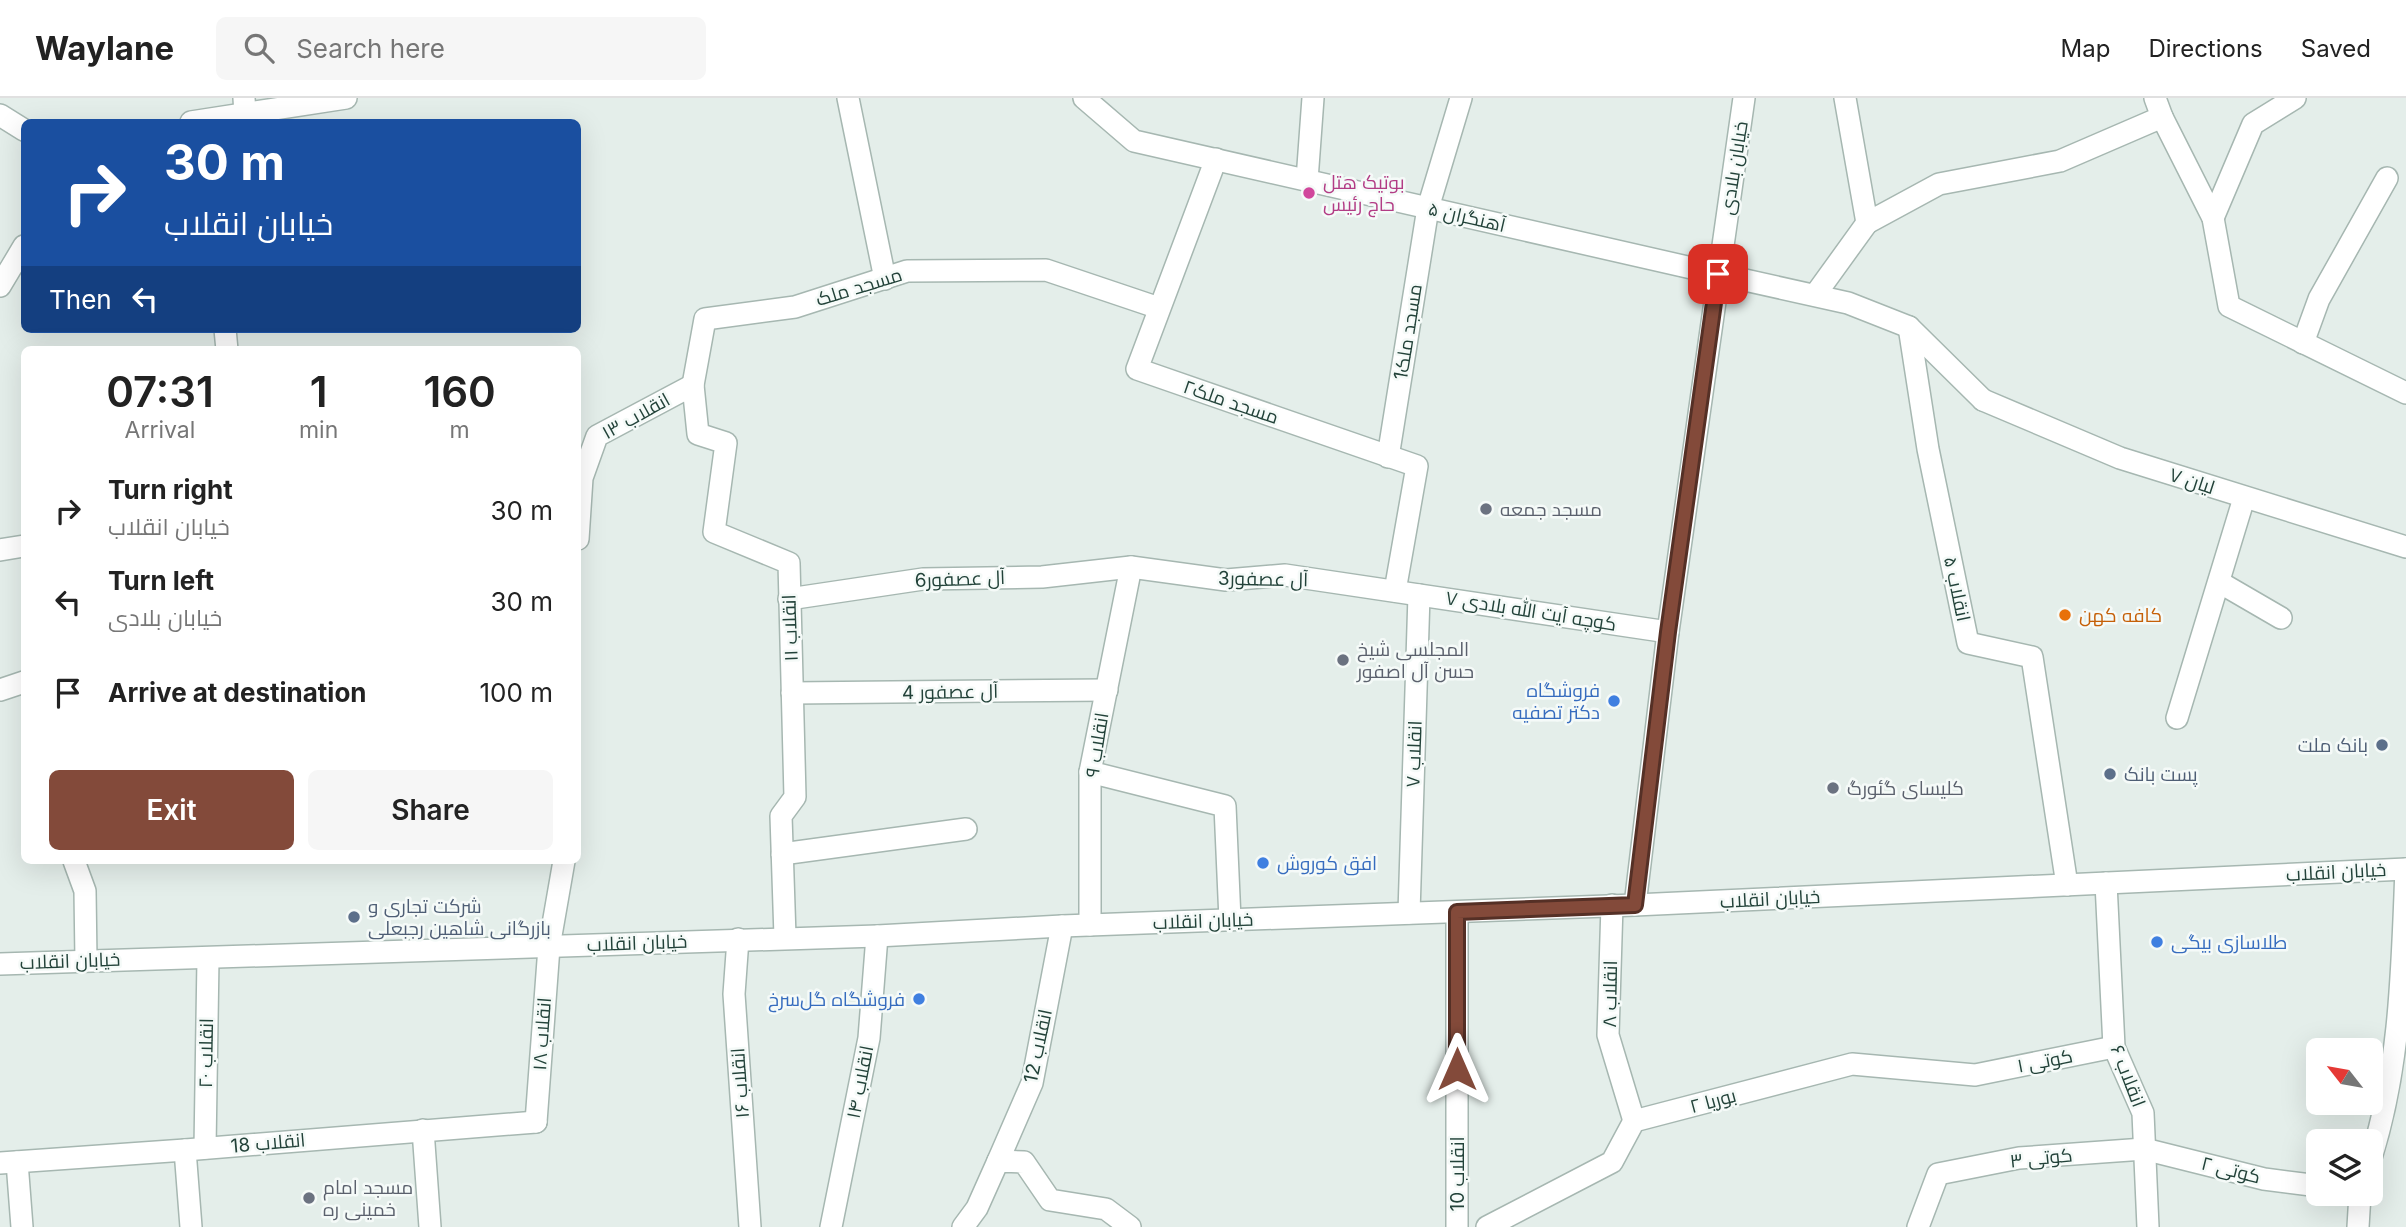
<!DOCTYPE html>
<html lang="en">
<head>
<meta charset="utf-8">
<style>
	body { margin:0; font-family:Inter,Cairo,sans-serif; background:#f6f6f6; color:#222; height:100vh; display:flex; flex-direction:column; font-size:26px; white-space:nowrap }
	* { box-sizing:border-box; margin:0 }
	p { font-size:23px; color:#767676 }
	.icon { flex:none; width:38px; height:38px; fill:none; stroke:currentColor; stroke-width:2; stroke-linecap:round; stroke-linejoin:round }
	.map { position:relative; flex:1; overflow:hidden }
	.details { position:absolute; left:21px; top:248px; width:560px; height:518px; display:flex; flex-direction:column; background:#fff; border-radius:10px; box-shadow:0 7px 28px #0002 }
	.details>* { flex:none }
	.hud { position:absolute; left:21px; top:21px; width:560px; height:214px; border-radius:10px; box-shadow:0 7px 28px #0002; background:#1a4fa0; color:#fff; overflow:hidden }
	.needle { width:46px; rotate:301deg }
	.controls { position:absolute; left:2306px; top:940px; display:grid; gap:14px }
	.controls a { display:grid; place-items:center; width:77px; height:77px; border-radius:10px; background:#fff; box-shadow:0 7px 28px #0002; font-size:35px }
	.pin { position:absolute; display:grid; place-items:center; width:60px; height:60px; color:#fff; margin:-30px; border-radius:14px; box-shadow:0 4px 10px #0006 }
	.me { position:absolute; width:77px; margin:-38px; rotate:0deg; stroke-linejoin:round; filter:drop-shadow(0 0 5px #0008) }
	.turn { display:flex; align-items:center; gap:24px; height:147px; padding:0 28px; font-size:32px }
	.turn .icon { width:91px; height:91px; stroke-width:2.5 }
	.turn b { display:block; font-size:49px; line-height:60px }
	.then { display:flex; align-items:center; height:66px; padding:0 28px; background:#0003; gap:14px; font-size:26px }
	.eta { display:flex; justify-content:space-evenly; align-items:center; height:119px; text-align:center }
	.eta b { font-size:42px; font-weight:600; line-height:49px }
	.action { display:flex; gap:14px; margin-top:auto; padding:14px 28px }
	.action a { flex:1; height:80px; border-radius:10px; background:#834a3a; color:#fff; font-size:28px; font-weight:600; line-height:80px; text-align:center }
	.action a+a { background:#f6f6f6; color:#222 }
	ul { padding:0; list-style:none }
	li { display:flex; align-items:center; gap:21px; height:91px; padding:0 28px }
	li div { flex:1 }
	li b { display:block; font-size:26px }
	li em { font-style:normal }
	header { display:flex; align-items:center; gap:42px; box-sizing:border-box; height:98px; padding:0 35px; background:#fff; border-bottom:2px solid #e0e0e0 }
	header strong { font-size:33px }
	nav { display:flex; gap:38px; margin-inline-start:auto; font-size:24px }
	.search { width:490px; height:63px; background:#f6f6f6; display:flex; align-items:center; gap:18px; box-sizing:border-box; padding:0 24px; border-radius:10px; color:#767676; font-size:26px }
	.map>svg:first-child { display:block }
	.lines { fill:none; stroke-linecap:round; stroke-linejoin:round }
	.pedestrian-casing { stroke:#a6b7b1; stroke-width:24 }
	.minor-casing { stroke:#a6b7b1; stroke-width:24 }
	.tertiary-casing { stroke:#a6b7b1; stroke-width:24 }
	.pedestrian { stroke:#fff; stroke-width:21 }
	.minor { stroke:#fff; stroke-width:21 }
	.tertiary { stroke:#fff; stroke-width:21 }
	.route-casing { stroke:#553026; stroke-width:18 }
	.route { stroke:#834a3a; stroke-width:12 }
	.hotel-dot { fill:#d1479c; stroke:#f5faf8; stroke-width:2.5 }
	.worship-dot { fill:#6b7280; stroke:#f5faf8; stroke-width:2.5 }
	.food-dot { fill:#e8710a; stroke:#f5faf8; stroke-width:2.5 }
	.shop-dot { fill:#3f7fe0; stroke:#f5faf8; stroke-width:2.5 }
	.service-dot { fill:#5c6f8a; stroke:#f5faf8; stroke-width:2.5 }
	.labels { text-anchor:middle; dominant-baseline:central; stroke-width:5; stroke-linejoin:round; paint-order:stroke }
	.street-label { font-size:19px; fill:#224239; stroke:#f5faf8 }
	.hotel-label { font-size:19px; fill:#b23c85; stroke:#f5faf8; text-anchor:start }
	.worship-label { font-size:19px; fill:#5b616d; stroke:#f5faf8; text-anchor:start }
	.food-label { font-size:19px; fill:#c56008; stroke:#f5faf8; text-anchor:start }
	.shop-label { font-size:19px; fill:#366cbe; stroke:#f5faf8; text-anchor:end }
	.service-label { font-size:19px; fill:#4e5e75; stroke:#f5faf8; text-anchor:start }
</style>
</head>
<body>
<header>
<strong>Waylane</strong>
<div class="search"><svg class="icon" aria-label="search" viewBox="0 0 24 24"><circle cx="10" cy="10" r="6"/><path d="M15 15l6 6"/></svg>Search here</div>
<nav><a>Map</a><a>Directions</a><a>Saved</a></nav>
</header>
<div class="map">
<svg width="2406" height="1129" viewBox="0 0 2406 1129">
	<rect width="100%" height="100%" fill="#e4eeea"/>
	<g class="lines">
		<defs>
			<g id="pedestrian">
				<polyline points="1084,0 1134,43 1718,176"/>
				<polyline points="0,17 24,32"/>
				<polyline points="2162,19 2213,120 2229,208 2406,295"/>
				<polyline points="191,24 346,0"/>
				<polyline points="1216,61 1137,271 1417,368 1395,493"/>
				<polyline points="1307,82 1313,0"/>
				<polyline points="2213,120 2253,26 2295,0"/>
				<polyline points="0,188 24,148"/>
				<polyline points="1909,229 1928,351 1968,545 2032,559 2067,787"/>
				<polyline points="225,231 227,252"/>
				<polyline points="2303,245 2319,201 2387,80"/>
				<polyline points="693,287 705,221 795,209 907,173 1046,172 1159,210"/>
				<polyline points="1983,302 2120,360 2406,449"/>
				<polyline points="1388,359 1428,110 1461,0"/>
				<polyline points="0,452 24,448"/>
				<polyline points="2219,484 2281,520"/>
				<polyline points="2177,620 2244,400"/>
				<polyline points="74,763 85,793 86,862"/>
				<polyline points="2106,785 2114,949 2143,1015 2148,1129"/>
				<polyline points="536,1024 549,849"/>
				<polyline points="205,1050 208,861"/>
				<path d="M2371,1060c30,-95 31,-191 35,-289"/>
				<polyline points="998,1063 1032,985 1062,828"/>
				<polyline points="17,1064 22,1129"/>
				<polyline points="831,1129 869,940 877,838"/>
				<polyline points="963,1129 977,1110 998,1063 1024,1064 1050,1102 1106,1111 1130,1129"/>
				<polyline points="1487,1129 1612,1064 1634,1023 1852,966 1975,977 2114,949"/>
				<polyline points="1918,1129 1938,1076 2019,1060 2144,1051 2264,1081 2319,1088"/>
				<polyline points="2358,1129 2360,1096"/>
			</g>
			<g id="minor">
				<polyline points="244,0 245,16"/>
				<polyline points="848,0 885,181"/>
				<polyline points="1845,0 1867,125 1939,86 2060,63 2162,19 2155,0"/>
				<polyline points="1718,176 1848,205 1909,229 1983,302"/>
				<polyline points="1815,197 1867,125"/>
				<polyline points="578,441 582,380 597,338 693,287 698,336 726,345 714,434 789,465 795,699 781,718 785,839"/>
				<polyline points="789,501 923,481 1042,479 1131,469 1226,482 1285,477 1668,534"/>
				<polyline points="0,592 24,584"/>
				<polyline points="792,595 1107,592"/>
				<polyline points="1090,674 1225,708 1230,822"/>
				<polyline points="782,756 966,731"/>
				<polyline points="1612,807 1608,937 1634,1023"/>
				<polyline points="1409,815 1419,497"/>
				<polyline points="1090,827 1090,674 1131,469"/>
				<polyline points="738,841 734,896 750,1129"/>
				<polyline points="549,849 564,763"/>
				<polyline points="423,1032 430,1129"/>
				<polyline points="185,1052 191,1129"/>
				<polyline points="0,1065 185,1052 536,1024"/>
				<polyline points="1457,1129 1457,814"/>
			</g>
			<g id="tertiary">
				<polyline points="1635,807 1668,534 1744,0"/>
				<polyline points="0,866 877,838 1062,828 1635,807 2406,771"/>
			</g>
		</defs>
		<!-- pedestrian casing -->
		<use href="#pedestrian" class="pedestrian-casing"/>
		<!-- minor casing -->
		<use href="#minor" class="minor-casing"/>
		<!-- tertiary casing -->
		<use href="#tertiary" class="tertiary-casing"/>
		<!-- pedestrian -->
		<use href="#pedestrian" class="pedestrian"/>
		<!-- minor -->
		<use href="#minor" class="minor"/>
		<!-- tertiary -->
		<use href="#tertiary" class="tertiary"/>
	</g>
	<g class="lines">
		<defs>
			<polyline id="route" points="1457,971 1457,814 1635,807 1668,534 1718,176"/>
		</defs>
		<!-- route casing -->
		<use href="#route" class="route-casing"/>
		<!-- route -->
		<use href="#route" class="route"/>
	</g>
	<!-- markers -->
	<circle class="hotel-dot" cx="1309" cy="95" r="7"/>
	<g class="worship-dot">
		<circle cx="1486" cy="411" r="7"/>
		<circle cx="1343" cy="562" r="7"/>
		<circle cx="1833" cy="690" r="7"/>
		<circle cx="309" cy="1100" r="7"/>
	</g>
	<circle class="food-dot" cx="2065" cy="517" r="7"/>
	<g class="shop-dot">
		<circle cx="1614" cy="603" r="7"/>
		<circle cx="1263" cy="765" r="7"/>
		<circle cx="2157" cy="844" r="7"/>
		<circle cx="919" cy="901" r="7"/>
	</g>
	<g class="service-dot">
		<circle cx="2382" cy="647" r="7"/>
		<circle cx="2110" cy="676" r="7"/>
		<circle cx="354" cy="819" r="7"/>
	</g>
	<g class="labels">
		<!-- street labels -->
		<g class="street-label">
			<text transform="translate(1734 70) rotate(-81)">خیابان بلادی</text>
			<text transform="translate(1467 119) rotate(13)">آهنگران ۵</text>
			<text transform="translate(859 189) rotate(-17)">مسجد ملک</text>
			<text transform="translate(1408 234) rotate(-81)">مسجد ملک1</text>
			<text transform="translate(1231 304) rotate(19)">مسجد ملک۲</text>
			<text transform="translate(636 318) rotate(-29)">انقلاب ۱۳</text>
			<text transform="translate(2192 383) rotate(18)">لیان ۷</text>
			<text transform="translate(960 481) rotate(-2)">آل عصفور6</text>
			<text transform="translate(1263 481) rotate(1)">آل عصفور3</text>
			<text transform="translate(1957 491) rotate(78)">انقلاب ۵</text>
			<text transform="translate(1531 513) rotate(9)">کوچه آیت الله بلادی ۷</text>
			<text transform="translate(790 530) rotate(-92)">انقلاب ۱۱</text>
			<text transform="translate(950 594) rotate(-1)">آل عصفور 4</text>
			<text transform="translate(1097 647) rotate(-81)">انقلاب ۹</text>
			<text transform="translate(1414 656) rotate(-88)">انقلاب ۷</text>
			<text transform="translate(2336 774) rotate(-3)">خیابان انقلاب</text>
			<text transform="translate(1770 801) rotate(-3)">خیابان انقلاب</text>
			<text transform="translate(1203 823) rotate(-2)">خیابان انقلاب</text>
			<text transform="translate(637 845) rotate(-2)">خیابان انقلاب</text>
			<text transform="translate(70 863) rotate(-2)">خیابان انقلاب</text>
			<text transform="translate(1610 896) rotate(-89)">انقلاب ۸</text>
			<text transform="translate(542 936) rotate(-86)">انقلاب ۱۸</text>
			<text transform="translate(1038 948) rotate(-78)">انقلاب 12</text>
			<text transform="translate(206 955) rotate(-89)">انقلاب ۲۰</text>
			<text transform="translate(2045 963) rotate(-11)">کوتی ۱</text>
			<text transform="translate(2128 978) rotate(69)">انقلاب ۶</text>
			<text transform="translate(860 984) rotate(-79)">انقلاب ۱۴</text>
			<text transform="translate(740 985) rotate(-94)">انقلاب ۱۶</text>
			<text transform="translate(1713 1003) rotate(-15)">بوریا ۲</text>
			<text transform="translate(268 1045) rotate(-5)">انقلاب 18</text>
			<text transform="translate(2041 1060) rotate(-6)">کوتی ۳</text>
			<text transform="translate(2231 1072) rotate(14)">کوتی ۲</text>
			<text transform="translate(1457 1076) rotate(-90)">انقلاب 10</text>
		</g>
		<!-- hotel labels -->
		<g class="hotel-label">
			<text x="1323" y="84">بوتیک هتل<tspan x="1323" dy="22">حاج رئیس</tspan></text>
		</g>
		<!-- worship labels -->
		<g class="worship-label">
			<text x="1500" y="411">مسجد جمعه</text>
			<text x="1357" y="551">المجلسی شیخ<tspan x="1357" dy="22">حسن آل اصفور</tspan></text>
			<text x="1847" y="690">کلیسای گئورگ</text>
			<text x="323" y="1089">مسجد امام<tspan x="323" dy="22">خمینی ره</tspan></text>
		</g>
		<!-- food labels -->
		<g class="food-label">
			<text x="2079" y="517">کافه کهن</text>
		</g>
		<!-- shop labels -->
		<g class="shop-label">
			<text x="1600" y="592">فروشگاه<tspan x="1600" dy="22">دکتر تصفیه</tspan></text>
			<text x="1277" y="765" text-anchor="start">افق کوروش</text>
			<text x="2171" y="844" text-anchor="start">طلاسازی بیگی</text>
			<text x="905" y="901">فروشگاه گل‌سرخ</text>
		</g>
		<!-- service labels -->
		<g class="service-label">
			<text x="2368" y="647" text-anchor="end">بانک ملت</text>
			<text x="2124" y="676">پست بانک</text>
			<text x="368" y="808">شرکت تجاری و<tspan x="368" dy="22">بازرگانی شاهین رجبعلی</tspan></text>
		</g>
	</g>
</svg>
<div class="controls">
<a><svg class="needle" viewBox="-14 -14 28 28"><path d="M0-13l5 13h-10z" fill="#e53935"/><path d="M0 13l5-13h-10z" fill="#767676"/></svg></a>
<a><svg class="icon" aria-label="layers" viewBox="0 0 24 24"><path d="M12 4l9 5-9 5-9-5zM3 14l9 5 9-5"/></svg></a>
</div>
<div class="pin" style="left:1718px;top:176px;background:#d93025"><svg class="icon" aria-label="arrive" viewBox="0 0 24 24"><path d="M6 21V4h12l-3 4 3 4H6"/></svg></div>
<svg class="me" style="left:1457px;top:971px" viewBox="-20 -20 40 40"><path d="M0-17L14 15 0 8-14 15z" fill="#834a3a" stroke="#fff" stroke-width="4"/></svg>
<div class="hud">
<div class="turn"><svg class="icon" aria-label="right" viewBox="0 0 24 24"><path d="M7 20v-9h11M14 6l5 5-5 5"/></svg><div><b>30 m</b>خیابان انقلاب</div></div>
<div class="then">Then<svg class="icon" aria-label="left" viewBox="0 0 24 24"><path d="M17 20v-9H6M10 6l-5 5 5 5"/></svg></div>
</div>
<section class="details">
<div class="eta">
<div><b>07:31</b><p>Arrival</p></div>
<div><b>1</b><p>min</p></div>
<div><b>160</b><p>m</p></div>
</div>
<ul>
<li><svg class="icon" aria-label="right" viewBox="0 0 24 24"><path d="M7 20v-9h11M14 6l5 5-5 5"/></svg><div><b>Turn right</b><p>خیابان انقلاب</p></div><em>30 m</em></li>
<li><svg class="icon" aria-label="left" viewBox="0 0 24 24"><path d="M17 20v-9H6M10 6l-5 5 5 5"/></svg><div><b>Turn left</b><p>خیابان بلادی</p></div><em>30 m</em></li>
<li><svg class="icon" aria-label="arrive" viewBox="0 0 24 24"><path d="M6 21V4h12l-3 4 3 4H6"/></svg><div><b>Arrive at destination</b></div><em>100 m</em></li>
</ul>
<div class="action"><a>Exit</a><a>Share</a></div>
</section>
</div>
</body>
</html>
